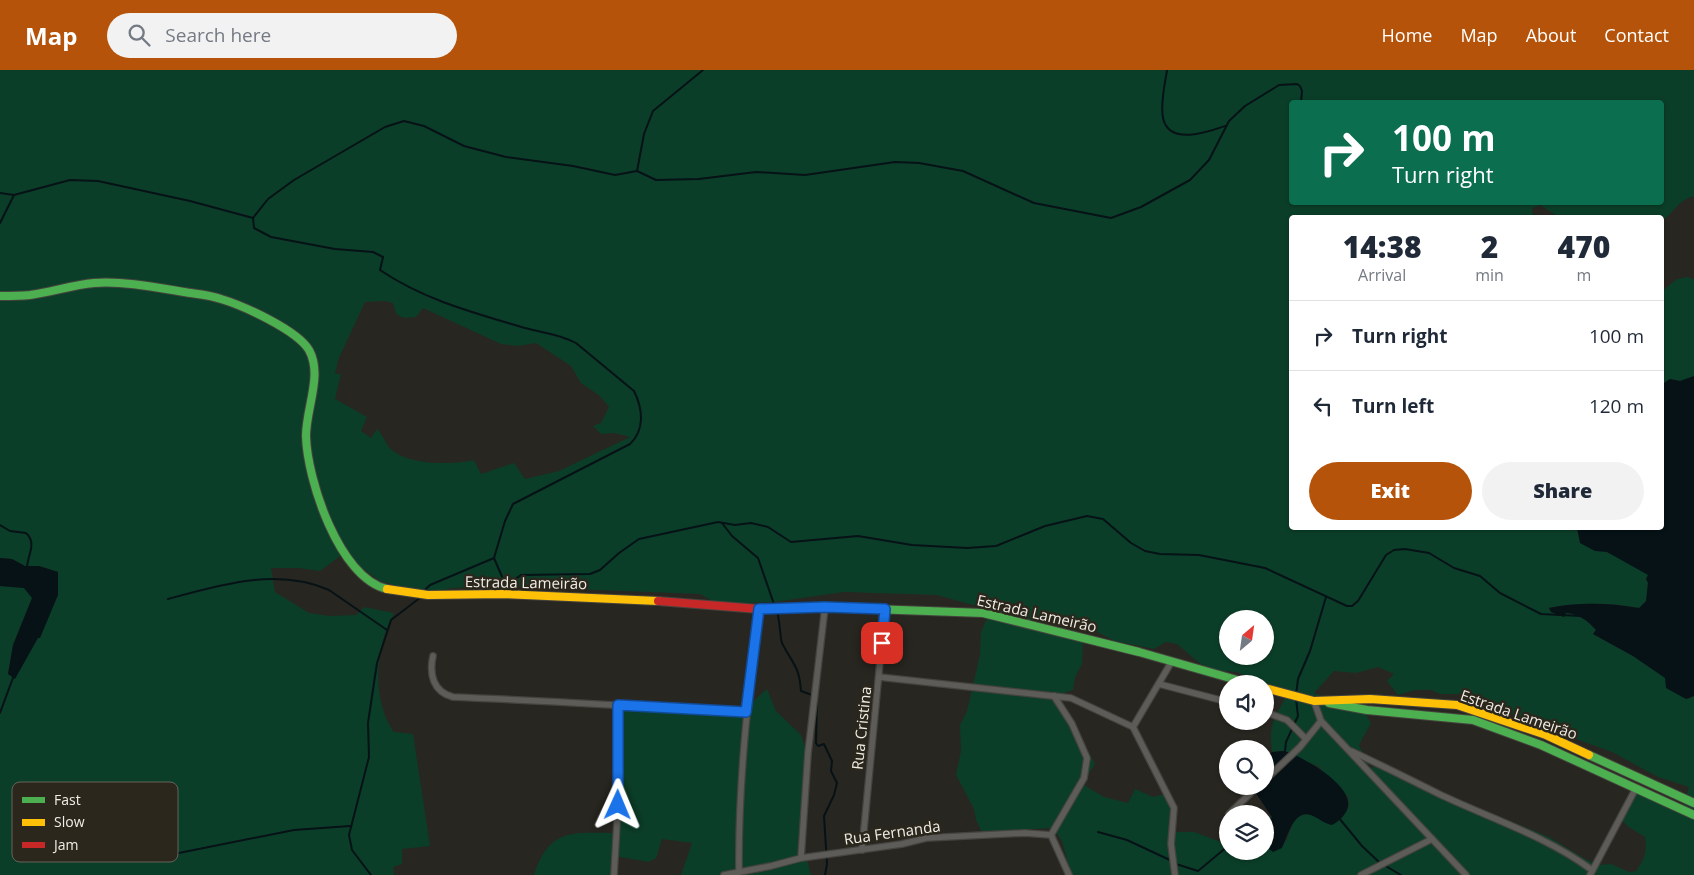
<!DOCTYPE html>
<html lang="en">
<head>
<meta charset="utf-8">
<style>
	body { margin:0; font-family:"Open Sans",sans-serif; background:#f2f2f3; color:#1f2937; height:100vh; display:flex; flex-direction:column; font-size:19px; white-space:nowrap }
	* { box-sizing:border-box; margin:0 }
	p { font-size:16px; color:#747a83 }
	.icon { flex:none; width:28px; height:28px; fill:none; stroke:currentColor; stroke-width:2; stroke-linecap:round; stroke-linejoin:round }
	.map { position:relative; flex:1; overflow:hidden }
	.side { position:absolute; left:1289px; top:145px; width:375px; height:315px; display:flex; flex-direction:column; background:#fff; border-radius:5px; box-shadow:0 1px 4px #0004 }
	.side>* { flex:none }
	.hud { position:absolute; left:1289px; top:30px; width:375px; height:105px; border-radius:5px; box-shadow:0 1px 4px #0004; background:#0b6e4f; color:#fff; overflow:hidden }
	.needle { width:32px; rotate:29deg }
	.controls { position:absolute; left:1219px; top:540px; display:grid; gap:10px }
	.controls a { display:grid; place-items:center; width:55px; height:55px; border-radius:50%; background:#fff; box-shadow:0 1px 4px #0004; font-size:25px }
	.pin { position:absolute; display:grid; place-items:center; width:42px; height:42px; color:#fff; margin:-21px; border-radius:10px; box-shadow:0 2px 8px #0006 }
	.me { position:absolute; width:55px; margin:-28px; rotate:1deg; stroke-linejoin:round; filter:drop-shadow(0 0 4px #0008) }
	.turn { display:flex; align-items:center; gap:18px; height:105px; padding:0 20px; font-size:22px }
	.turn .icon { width:65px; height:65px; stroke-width:2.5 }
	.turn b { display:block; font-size:35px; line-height:42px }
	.eta { display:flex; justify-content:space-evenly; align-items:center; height:85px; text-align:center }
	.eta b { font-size:30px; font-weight:800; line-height:35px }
	.button { display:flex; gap:10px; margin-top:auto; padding:10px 20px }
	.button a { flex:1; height:58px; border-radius:30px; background:#b45309; color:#fff; font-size:20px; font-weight:800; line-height:58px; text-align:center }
	.button a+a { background:#f2f2f3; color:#1f2937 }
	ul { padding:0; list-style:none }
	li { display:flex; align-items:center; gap:15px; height:70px; padding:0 20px; border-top:1px solid #e0e1e3 }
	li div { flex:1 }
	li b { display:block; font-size:19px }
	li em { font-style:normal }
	header { display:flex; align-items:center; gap:30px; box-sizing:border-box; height:70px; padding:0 25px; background:#b45309; color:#fff }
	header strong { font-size:24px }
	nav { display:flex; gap:28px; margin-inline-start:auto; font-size:18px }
	.search { width:350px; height:45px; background:#f2f2f3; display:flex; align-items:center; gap:12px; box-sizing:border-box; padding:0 18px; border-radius:28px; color:#747a83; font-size:19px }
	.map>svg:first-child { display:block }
	.green { fill:#0b3e29; fill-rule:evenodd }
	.water { fill:#061216 }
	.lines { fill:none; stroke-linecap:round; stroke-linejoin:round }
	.stream { stroke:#061216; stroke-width:2 }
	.street-casing { stroke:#45433e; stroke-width:8 }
	.fast-casing { stroke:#45433e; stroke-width:10 }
	.slow-casing { stroke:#45433e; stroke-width:10 }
	.jam-casing { stroke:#45433e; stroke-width:10 }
	.street { stroke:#5d5c58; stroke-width:5.5 }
	.fast { stroke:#4caf50; stroke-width:8 }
	.slow { stroke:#ffc107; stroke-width:8 }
	.jam { stroke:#c62828; stroke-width:8 }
	.route-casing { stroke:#114b97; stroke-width:12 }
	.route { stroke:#1a73e8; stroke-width:9 }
	.labels { text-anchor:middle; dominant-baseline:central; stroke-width:5; stroke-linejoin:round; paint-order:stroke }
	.street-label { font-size:15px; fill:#f0ede6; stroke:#2b271c }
	.key { fill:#2b271c; stroke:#666259; stroke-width:1 }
	.key-label { font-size:14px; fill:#f0ede6 }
</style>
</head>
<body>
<header>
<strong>Map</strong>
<div class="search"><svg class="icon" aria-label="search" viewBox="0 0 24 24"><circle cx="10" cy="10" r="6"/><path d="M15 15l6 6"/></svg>Search here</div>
<nav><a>Home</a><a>Map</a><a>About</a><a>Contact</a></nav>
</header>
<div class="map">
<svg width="1694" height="805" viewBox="0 0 1694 805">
	<rect width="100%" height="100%" fill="#282620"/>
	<!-- green -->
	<g class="green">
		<path d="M0,0h1694v126c-18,5 -19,17 -33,25v-3l-102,-1 -19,-12 -8,3 1,9 -242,1v310h286l3,15c21,7 52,17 68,32l-1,26 -8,7c-29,-5 -61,-6 -90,0l2,4 13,5 2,-4c14,1 21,7 30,17l-3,4 40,22 33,22v10l23,11 5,-3v179h-623l-9,-34 -9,-13 -54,3 -8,5 -9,-4 -6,-12 -2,-11 -18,-34 5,-24 -1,-26 7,-14 13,-56 1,-23 7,-16 95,26 -1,22 -7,13 -2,13 -15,5 37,69 -13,20 22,13 24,6 7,-14 18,8 16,-4 6,17 -6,22h25l27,10 6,-2 1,11h37v-30l7,-4 -5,11 1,8 18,5 8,-21 10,-6 38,4 7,-12 -1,-9 -29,-30 -36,-16 -11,1c-4,-31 4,-34 16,-60l-52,-20 -24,-2 -14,-8 -21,-18 -11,-2 -12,7 -39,-8 -18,-9 -36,-10 -17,3 -107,-30 -93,-3 -70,10 -56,2 -18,-10 -203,-8 -45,2 -23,5 -19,-3 -30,-9 -37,-27 -23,17 -21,-3h-28l4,24 34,21 20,3 27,-1 8,-8 30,6c-19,33 -23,88 0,119l19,2 17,112 -28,3v15l-9,3 1,8h-394v-289l24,2 8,10 -19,47 -5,28 7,5 36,-68 7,-38 -19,-6h-14l-13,-7 -12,-1zM1291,32h370v100h-370zM385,231l8,2 3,11 8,4 12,-1 7,-9 78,36 17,2 18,-3 35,23 10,17 19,13 9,11 -8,16 -8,3 8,8 13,-1 16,4 -71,34 -34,8 -11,-16 -33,11 -7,-14c-21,5 -63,5 -81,-9 -7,-5 -9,-15 -16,-22l-6,9 -10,-7 6,-14 -32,-18 6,-25h-6l3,-14 27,-58zM1228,549h37v37h-37zM1378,597l16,7 -7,7 11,14 17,-5h16l9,4h23l44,19 37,10 24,13 44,16 46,25 31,10 -6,20 -43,-16 -8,6 -11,21 6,8 18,11c2,14 0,22 -9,34l-7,1 -18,-8 -12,1 -12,-5 -38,-23 -171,-71 -8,2 -11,-23 12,-22 -6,-10 -8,-8 -11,-5 -11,2 -21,-9 20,-22 22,2z"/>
		<polygon points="1687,207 1694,209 1694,306 1680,311 1670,309 1661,315 1661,222 1677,209"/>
		<path d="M767,619l9,22 25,24 5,14 -9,111h10l4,15h-130l11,-32 -30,-4 -6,19 -7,4 -34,-6 -2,19h-79c15,-48 40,-42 82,-42l7,-132 15,4 6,7 98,-1z"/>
	</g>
	<!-- water -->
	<g class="water">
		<path d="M1694,306v320l-8,3 -20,-11 -1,-10 -32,-22 -40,-22 3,-4c-9,-10 -17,-16 -30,-17l-2,4 -13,-5 -2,-4c29,-6 60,-5 90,0l7,-7 2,-18 -2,-4 2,-4 -41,-23 -12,-1 -15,-8 -3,-15h84v-143l9,-6 10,2z"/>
		<polygon points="0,488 12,489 25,496 39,496 58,502 58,525 40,568 38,568 15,609 8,604 13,575 32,528 24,518 0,516"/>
		<polygon points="1283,681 1292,683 1265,708 1265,688 1272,682"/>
		<path d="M1293,684c17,8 66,35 53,58 -4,6 -8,10 -14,13 -7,-1 -12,-6 -19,-9 -19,-9 -25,20 -31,32l-9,4 -5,-4 -1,-21 5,-10 -17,-25 5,-6h5v-5z"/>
	</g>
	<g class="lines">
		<!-- stream -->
		<g class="stream">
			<path d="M1167,0c-2,14 -7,33 -4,48 6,28 45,14 62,8"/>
			<path d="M1301,32l1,-11 -2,-5 -3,-2 -18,1 -34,21 -16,15 -20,39 -19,20 -49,27 -30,11 -77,-15 -71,-32 -44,-8 -24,-1 -90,13 -49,-3 -57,7 -43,1 -19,-9 -22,4 -42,-9 -67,-9 -42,-11 -40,-20 -20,-5 -19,6 -91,53 -26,19 -15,19 1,10 17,9 64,12 38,3 10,5 -3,13c44,30 95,43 145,58 18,5 35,6 51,15l58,48c9,18 11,39 -4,53l-117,60 -8,17 -11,37 12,28 15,-11 69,-1 10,-4 19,-17 20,-14 79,-17 17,3 16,-2 17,4 23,15 67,-6 54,9 55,3 29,-2 49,-20 42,-10 16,3 28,24 14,8 15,3 39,1 66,13 82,38h5l6,-5 28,-46 8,-5 11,-1 24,4 25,15 26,8 20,17 41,21 40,2"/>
			<polyline points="637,101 644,64 653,41 703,0"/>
			<polyline points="0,123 14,125 70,110 98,111 190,131 253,148"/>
			<polyline points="0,153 14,125"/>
			<polyline points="722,453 732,466 758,488 775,537"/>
			<path d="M0,455l10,6 16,2c11,10 2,21 1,34"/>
			<polyline points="424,521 430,515 494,488"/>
			<path d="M168,529c51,-14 109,-32 161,-9l58,40"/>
			<path d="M777,541c3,10 3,27 5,32 11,22 17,22 19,48l11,4"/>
			<polyline points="1296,625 1298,609 1310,581 1326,527"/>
			<polyline points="817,626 816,673 818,676 824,674 832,691 831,701 837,713 834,725 824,746 827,794 825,805"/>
			<polyline points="0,643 14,605"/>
			<polyline points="1285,681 1286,672 1298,646 1296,629"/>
			<polyline points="1339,748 1362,776 1380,793"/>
			<polyline points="1098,762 1127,770 1172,791"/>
			<polyline points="55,781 98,788 164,786 294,760 350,756"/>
			<polyline points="1176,794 1198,801 1228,776"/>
			<polyline points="1384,795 1401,805"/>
			<polyline points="371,805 352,780 349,765 369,687 368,653 377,593 391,550 421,527"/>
		</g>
		<defs>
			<g id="street">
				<path d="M433,586c-4,18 0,36 20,41 98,4 196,10 294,15"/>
				<polyline points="879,607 1071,628 1133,657 1172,591"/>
				<polyline points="1159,614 1228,632"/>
				<polyline points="1314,631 1321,651 1466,805"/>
				<polyline points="1265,642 1287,650 1306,669"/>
				<polyline points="1133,657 1174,738 1171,774 1175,805"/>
				<path d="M1351,681c30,14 60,29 90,44 51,24 105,41 151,75"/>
				<polyline points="1265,710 1300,677 1321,651"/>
				<polyline points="1229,744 1258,716"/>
				<polyline points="1051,765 1084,708 1087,688 1072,654 1054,626"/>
				<polyline points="862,780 885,539"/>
				<polyline points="801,788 808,683 825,537"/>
				<path d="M739,802c-1,-88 9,-175 20,-263"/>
				<polyline points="614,805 618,735 618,635"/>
				<polyline points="724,805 771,796 801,788 902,774 926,768 1025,763 1051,765 1069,805"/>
				<polyline points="1361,805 1432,769"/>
				<polyline points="1590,805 1636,718"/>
			</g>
			<g id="fast">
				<path d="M0,226c10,0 20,0 30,-1 22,-3 42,-10 64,-12 30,-2 60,4 90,9 12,2 26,3 37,7 23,7 76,31 88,51 14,25 -3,58 -3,86 1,43 33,142 81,153"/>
				<polyline points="872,539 983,543 1139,582 1251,614"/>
				<polyline points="1329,633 1367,640 1473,650 1541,675 1694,745"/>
				<polyline points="1589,685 1694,733"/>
			</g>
			<g id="slow">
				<polyline points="387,519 428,525 503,524 658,531"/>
				<polyline points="1265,618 1314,631 1370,629 1457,635 1546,665 1589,685"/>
			</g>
			<polyline id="jam" points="658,531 759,539 825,537 872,539"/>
		</defs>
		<!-- street casing -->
		<use href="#street" class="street-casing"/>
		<!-- fast casing -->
		<use href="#fast" class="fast-casing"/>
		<!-- slow casing -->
		<use href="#slow" class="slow-casing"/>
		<!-- jam casing -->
		<use href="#jam" class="jam-casing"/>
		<!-- street -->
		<use href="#street" class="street"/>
		<!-- fast -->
		<use href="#fast" class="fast"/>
		<!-- slow -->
		<use href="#slow" class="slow"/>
		<!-- jam -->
		<use href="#jam" class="jam"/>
	</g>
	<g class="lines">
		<defs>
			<polyline id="route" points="618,735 618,635 746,642 759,539 825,537 885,539 882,573"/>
		</defs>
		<!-- route casing -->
		<use href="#route" class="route-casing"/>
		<!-- route -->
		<use href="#route" class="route"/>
	</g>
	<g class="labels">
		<!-- street labels -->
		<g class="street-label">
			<text transform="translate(526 512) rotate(1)">Estrada Lameirão</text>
			<text transform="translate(1037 543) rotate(13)">Estrada Lameirão</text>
			<text transform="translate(1519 644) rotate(19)">Estrada Lameirão</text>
			<text transform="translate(861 658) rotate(-84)">Rua Cristina</text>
			<text transform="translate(892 762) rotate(-8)">Rua Fernanda</text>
		</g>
	</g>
	<!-- legend -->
	<rect x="12" y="712" width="166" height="80" rx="8" class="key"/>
	<rect x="22" y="727" width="23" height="6" fill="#4caf50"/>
	<rect x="22" y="749" width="23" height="7" fill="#ffc107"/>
	<rect x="22" y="772" width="23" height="6" fill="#c62828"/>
	<g class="key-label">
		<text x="54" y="735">Fast</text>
		<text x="54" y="757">Slow</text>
		<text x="54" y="780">Jam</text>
	</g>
</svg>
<div class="controls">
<a><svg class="needle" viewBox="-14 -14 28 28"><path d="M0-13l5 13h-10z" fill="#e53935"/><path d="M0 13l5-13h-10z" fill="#747a83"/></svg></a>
<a><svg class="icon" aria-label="sound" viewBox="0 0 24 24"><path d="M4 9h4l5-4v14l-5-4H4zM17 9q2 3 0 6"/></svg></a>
<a><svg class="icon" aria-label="search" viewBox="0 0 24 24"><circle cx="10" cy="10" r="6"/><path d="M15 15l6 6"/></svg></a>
<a><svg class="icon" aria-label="layers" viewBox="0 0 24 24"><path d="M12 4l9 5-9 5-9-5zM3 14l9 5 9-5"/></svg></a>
</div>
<div class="pin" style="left:882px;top:573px;background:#d93025"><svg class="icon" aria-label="arrive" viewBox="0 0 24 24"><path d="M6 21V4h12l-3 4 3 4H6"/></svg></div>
<svg class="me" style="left:618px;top:735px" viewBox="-20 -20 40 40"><path d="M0-17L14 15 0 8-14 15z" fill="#1a73e8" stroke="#fff" stroke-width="4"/></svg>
<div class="hud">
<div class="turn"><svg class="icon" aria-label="right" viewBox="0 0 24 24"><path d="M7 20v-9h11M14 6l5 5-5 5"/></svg><div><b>100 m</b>Turn right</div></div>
</div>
<section class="side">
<div class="eta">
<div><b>14:38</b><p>Arrival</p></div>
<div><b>2</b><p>min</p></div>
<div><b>470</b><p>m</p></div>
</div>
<ul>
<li><svg class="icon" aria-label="right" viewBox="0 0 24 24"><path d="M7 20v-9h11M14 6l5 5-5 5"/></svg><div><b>Turn right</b></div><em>100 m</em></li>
<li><svg class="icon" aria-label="left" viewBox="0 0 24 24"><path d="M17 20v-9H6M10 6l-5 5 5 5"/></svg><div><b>Turn left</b></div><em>120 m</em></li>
</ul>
<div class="button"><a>Exit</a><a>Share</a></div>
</section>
</div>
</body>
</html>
